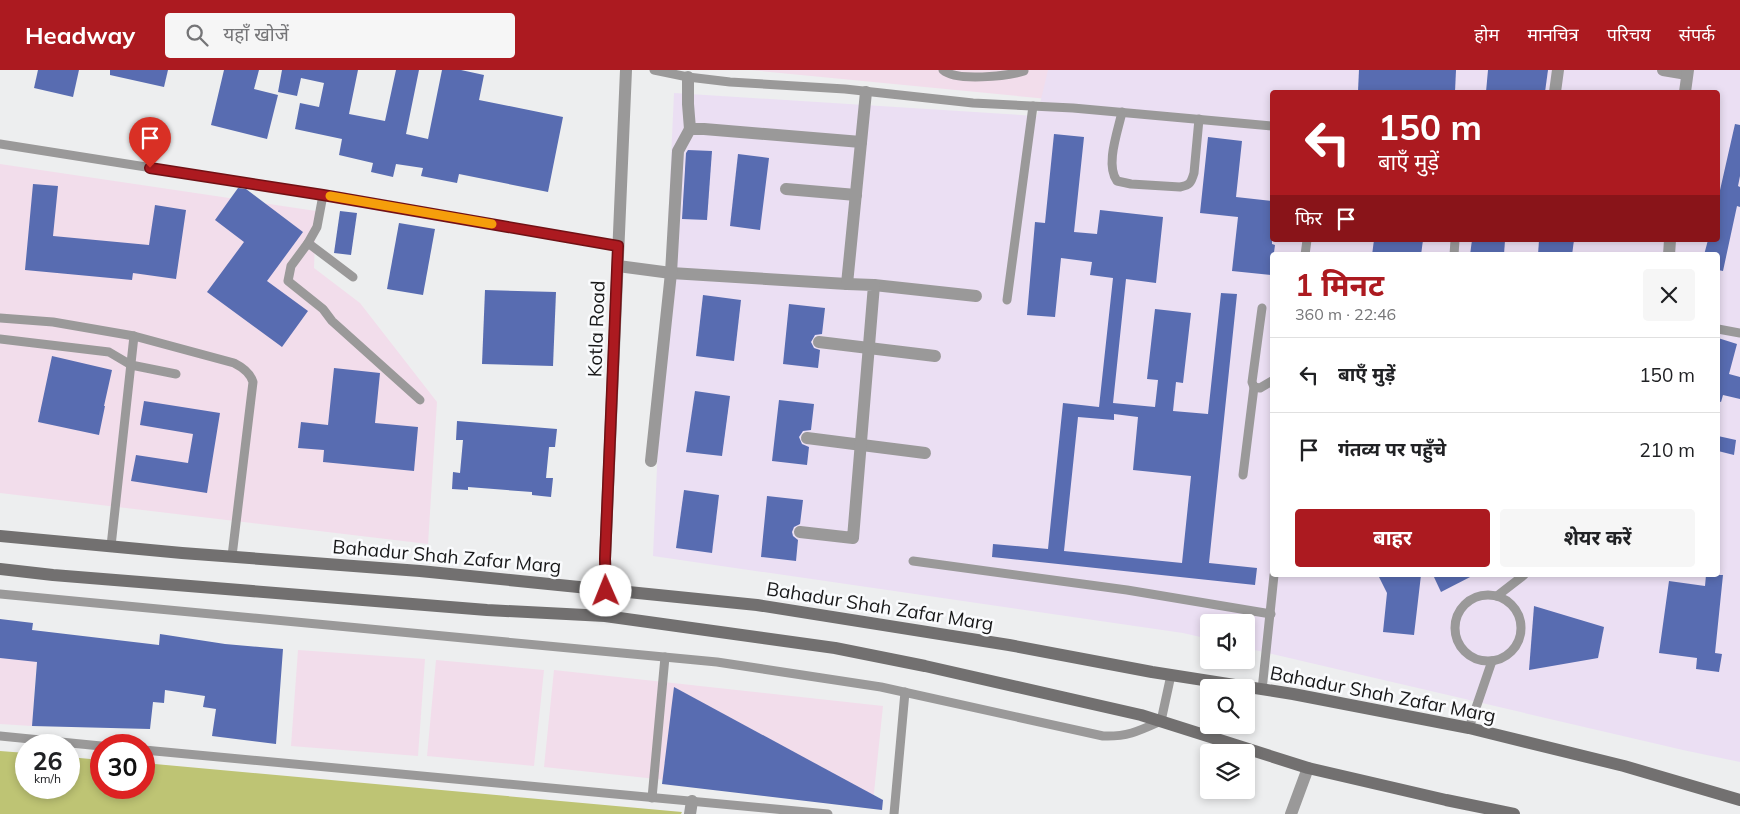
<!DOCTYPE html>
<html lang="hi">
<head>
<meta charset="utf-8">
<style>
	body { margin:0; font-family:Mulish,"Noto Sans Devanagari",sans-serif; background:#f6f6f6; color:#202124; height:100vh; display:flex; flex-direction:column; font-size:19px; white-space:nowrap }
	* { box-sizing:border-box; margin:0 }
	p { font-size:16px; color:#757577 }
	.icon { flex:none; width:28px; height:28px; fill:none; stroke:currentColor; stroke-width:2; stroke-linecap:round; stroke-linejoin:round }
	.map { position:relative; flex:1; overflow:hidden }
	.details { position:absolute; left:1270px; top:182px; width:450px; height:325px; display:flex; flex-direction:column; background:#fff; border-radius:5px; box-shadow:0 2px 8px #0003 }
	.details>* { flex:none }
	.hud { position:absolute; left:1270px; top:20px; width:450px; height:152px; border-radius:5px; box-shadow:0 2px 8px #0003; background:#ac1a20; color:#fff; overflow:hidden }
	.buttons { position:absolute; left:1200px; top:544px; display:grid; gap:10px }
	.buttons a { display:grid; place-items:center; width:55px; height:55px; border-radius:5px; background:#fff; box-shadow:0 2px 8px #0003; font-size:25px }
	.speed { position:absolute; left:15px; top:664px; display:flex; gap:10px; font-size:25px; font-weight:700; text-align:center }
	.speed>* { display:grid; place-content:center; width:65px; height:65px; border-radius:50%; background:#fff; box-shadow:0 2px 8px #0003; line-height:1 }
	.speed small { font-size:12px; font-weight:400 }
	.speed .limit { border:8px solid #d22; background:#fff; color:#111 }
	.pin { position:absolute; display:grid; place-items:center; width:42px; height:42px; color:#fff; margin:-51px -21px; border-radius:50% 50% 50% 0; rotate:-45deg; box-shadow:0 0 5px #0007 }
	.pin .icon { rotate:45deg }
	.me { position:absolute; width:55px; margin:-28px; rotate:359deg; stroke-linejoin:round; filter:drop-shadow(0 0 4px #0008) }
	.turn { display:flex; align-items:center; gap:18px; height:105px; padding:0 25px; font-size:22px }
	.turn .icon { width:65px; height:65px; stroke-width:2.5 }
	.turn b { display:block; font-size:35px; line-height:42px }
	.then { display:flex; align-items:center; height:48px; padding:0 25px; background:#0003; gap:10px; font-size:19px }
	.round { display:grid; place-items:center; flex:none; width:52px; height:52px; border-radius:5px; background:#f6f6f6 }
	.headline { display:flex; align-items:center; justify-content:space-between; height:85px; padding:0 25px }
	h1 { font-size:30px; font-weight:700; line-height:38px; color:#ac1a20 }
	.cta { display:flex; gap:10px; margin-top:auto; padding:10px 25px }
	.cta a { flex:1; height:58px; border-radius:5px; background:#ac1a20; color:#fff; font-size:20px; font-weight:700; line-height:58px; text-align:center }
	.cta a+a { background:#f6f6f6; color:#202124 }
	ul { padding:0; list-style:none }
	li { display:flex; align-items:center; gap:15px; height:75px; padding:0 25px; border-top:1px solid #e0e0e0 }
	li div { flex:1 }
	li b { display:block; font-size:19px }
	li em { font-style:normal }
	header { display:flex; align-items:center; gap:30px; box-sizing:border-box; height:70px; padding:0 25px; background:#ac1a20; color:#fff }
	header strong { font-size:24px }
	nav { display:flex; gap:28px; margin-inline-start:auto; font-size:18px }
	.search { width:350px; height:45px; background:#f6f6f6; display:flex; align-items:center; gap:12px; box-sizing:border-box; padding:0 18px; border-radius:5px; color:#757577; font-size:19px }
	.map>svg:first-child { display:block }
	.commercial { fill:#f2ddeb }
	.education { fill:#ebdff3; fill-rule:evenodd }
	.green { fill:#bec474 }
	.building { fill:#586cb1; fill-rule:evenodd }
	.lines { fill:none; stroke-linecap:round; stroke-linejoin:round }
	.service { stroke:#9a9999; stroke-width:9 }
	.minor { stroke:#9a9999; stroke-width:12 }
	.secondary { stroke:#727070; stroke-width:12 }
	.route-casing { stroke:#701115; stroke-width:12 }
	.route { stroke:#ac1a20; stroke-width:9 }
	.slow { stroke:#f59e0b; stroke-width:9 }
	.labels { text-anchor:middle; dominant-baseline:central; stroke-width:5; stroke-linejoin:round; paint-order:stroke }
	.street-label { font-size:19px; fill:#181819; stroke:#fafbfd }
</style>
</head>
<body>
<header>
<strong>Headway</strong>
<div class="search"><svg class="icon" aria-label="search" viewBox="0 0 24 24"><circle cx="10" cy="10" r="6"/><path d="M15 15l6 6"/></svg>यहाँ खोजें</div>
<nav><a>होम</a><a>मानचित्र</a><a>परिचय</a><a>संपर्क</a></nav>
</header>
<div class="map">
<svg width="1740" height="744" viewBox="0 0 1740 744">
	<rect width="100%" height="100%" fill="#edeeef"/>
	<!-- commercial -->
	<g class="commercial">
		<polygon points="750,0 1054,0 1048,29"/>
		<polygon points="0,94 316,141 314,198 360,233 437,332 428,474 0,423"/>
		<polygon points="0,558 39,561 32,656 0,654"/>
		<polygon points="298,580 425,589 418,686 291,676"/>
		<polygon points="436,590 544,600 534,696 427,686"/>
		<polygon points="554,600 883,636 873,732 544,697"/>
	</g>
	<!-- education -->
	<path class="education" d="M1048,0h692v692l-57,-12 -437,-102v-26h-37v17l-26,-6 -530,-77 21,-463 363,23zM1272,22h446v148h-446zM1272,185h446v320h-446z"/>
	<!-- green -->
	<polygon class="green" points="0,681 26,683 26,718 69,718 69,687 101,690 101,718 144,718 144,693 682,742 681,744 0,744"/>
	<!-- building -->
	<g class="building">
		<polygon points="38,0 79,0 73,27 34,18"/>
		<polygon points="110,0 168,0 164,17 110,5"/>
		<polygon points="224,0 259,0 254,19 278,25 267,69 211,55"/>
		<polygon points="282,0 358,0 349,44 385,51 396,0 419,0 406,64 428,69 442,0 461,0 484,5 479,30 563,47 548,122 459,104 457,113 421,106 423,98 396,94 393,107 371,102 373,93 339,85 342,69 295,59 300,33 319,37 324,13 301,8 297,26 278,22"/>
		<polygon points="1359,0 1456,0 1455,22 1358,21"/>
		<polygon points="1488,0 1548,0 1545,22 1486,22"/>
		<polygon points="1735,54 1740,55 1740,106 1738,116 1740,117 1740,137 1737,136 1723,201 1718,200 1718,185 1704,185 1708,170 1718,170 1718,129"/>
		<path d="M1054,64l30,3 -10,95 23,2 3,-24 63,7 -7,66 -30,-4 -13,124 42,4 3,-27 -11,-1 8,-70 36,4 -8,70 -7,-1 -3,29 35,3 13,-121 16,1 -28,269 48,5 -2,17 -263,-28 1,-13 55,5 15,-146 36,4 14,-129 -23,-3 2,-13 -31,-4 -6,59 -28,-2 8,-93 10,1zM1114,344l24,3 -5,53 58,6 -9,87 -118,-12 14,-134 36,3z"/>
		<polygon points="1208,67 1242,71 1236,127 1272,131 1272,174 1275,175 1271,205 1232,201 1238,147 1200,143"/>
		<polygon points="688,80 712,81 707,150 682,149 686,83"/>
		<polygon points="738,84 769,88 760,160 730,156"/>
		<polygon points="33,114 58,116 53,166 149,175 155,135 186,140 176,209 133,203 132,210 25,200"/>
		<polygon points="238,118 246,119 303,162 267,211 308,241 282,277 207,222 244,172 215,150"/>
		<polygon points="340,141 357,143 351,185 334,183"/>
		<polygon points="399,153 435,159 423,225 387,219"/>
		<polygon points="1374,170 1423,170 1421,185 1372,185"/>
		<polygon points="1472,170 1505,170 1504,185 1470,185"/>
		<polygon points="1539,170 1574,170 1572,185 1538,185"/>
		<polygon points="485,220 556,222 553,296 482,294"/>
		<polygon points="703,225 741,230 734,291 696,286"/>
		<polygon points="789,234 825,238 822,264 815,265 811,272 814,278 820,280 818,298 783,294"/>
		<polygon points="1718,268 1737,274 1729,304 1740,307 1740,329 1723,325 1721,332 1718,331"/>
		<polygon points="52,286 112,300 104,336 105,336 99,365 38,352"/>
		<polygon points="334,298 380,303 375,353 418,357 414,401 323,392 324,380 298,378 301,352 328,355"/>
		<polygon points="695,321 730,326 722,386 686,382"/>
		<polygon points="779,330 814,334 811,360 803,361 799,367 802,374 809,377 807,395 772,391"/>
		<polygon points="144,331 220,343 207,423 131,411 136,385 188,393 193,364 140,355"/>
		<polygon points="457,351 557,359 555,377 549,377 546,408 553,408 551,427 532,425 532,422 468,417 468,420 452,419 453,402 460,403 463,370 456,370"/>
		<polygon points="1718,366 1736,370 1734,385 1718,381"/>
		<polygon points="684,420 719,425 712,483 676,478"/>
		<polygon points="767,426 803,430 800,454 794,457 792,462 793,466 798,470 796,491 761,487"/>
		<polygon points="1378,505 1421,505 1414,565 1383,562 1387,523"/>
		<polygon points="1433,505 1474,505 1441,522"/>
		<polygon points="1706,505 1723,505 1715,583 1722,584 1719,602 1696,599 1697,588 1659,583 1669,511 1705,516"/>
		<polygon points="1534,536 1604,557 1598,588 1529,600"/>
		<polygon points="0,549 33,553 32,560 159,575 160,564 225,574 283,579 276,674 212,666 216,639 203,637 205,626 165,620 164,633 153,632 150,659 32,656 37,592 0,588"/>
		<polygon points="674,617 883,730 882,740 662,714"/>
	</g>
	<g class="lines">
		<!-- service -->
		<g class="service">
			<polyline points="654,0 688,7 730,12 845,19 973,33 1073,38 1272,56"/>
			<path d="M943,0c13,12 65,6 81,1"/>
			<path d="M1122,42c-4,19 -17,53 -5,69l14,3 49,3c10,-2 11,-4 14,-14l5,-54"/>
			<polyline points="0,74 323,125 618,176"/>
			<polyline points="323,125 317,157 308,173 291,196 288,211 323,239 332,251 420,330"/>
			<polyline points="308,173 353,207"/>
			<polyline points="1305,185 1307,170"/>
			<polyline points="1454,185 1455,170"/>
			<polyline points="1007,230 1033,36"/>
			<polyline points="1262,238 1252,312 1254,317 1260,318 1272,311"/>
			<path d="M0,248l53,4 81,14 100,27c8,4 16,9 19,19l-21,174"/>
			<polyline points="1718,259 1740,263"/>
			<polyline points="0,269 109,282 131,295 176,304"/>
			<polyline points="1243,405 1254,317"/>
			<polyline points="111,476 134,266"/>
			<polyline points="913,491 1127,520 1271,544"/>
			<path d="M0,524l717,68 164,25 222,49c24,1 36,-5 58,-15l10,-46"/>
			<circle cx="1488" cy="558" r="33"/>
			<polyline points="1497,526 1524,505"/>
			<polyline points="1262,620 1274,505"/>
			<polyline points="1469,658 1492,591"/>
			<polyline points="0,666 101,676"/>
			<polyline points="144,680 828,744"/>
			<polyline points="652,728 665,587"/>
			<polyline points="894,744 905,622"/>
		</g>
		<!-- minor -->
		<g class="minor">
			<polyline points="1663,0 1687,4"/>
			<polyline points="688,7 688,34 690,59"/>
			<polyline points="1555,22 1558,0"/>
			<polyline points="1685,22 1688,0"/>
			<polyline points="786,119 856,125"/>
			<polyline points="1669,185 1670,170"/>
			<polyline points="618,196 671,203 847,214"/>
			<polyline points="874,215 976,226"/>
			<polyline points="819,272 935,286"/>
			<polyline points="807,368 925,383"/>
			<polyline points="651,391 671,203 678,81 690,59 704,59 861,72"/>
			<polyline points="800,462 853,468 874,215 847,214 866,22"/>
			<polyline points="606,521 605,489 626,0"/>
			<polyline points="690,744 692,731"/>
			<polyline points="1291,744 1308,698"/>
		</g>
		<!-- secondary -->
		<g class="secondary">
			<polyline points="0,466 182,483 420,501 757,535 1009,575 1152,602 1293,624 1469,658 1624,696 1740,730"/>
			<polyline points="0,499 53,505 487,540 605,546 835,578 925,596 1141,645 1308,698 1446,730 1514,744"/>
		</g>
	</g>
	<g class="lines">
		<defs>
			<polyline id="route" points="150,98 323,125 618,176 605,489 606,521"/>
		</defs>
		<!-- route casing -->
		<use href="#route" class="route-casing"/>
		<!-- route -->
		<use href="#route" class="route"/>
		<!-- slow -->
		<polyline class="slow" points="330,126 492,154"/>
	</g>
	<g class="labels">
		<!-- street labels -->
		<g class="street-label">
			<text transform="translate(596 259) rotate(-88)">Kotla Road</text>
			<text transform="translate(447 486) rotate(5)">Bahadur Shah Zafar Marg</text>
			<text transform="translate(880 536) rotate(9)">Bahadur Shah Zafar Marg</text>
			<text transform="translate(1383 624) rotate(11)">Bahadur Shah Zafar Marg</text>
		</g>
	</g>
</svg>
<div class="buttons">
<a><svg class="icon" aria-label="sound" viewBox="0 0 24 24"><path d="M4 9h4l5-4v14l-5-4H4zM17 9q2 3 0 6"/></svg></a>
<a><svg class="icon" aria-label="search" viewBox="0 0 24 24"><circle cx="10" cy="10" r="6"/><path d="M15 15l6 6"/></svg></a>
<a><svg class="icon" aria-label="layers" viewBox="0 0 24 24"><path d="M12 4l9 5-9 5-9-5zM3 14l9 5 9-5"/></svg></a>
</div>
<div class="speed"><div>26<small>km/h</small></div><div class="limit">30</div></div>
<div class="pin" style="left:150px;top:98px;background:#d93025"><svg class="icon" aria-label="arrive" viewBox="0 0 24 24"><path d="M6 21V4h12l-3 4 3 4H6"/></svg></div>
<svg class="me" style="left:606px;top:521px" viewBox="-20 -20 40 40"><circle r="19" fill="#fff"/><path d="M0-13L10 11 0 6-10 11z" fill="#ac1a20"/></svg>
<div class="hud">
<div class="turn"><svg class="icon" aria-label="left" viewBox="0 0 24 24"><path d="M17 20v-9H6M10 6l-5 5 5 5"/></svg><div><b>150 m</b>बाएँ मुड़ें</div></div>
<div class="then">फिर<svg class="icon" aria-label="arrive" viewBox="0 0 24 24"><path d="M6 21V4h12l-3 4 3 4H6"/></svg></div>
</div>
<section class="details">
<div class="headline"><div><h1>1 मिनट</h1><p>360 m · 22:46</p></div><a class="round"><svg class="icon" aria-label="close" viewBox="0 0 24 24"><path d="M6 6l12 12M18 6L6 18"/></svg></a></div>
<ul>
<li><svg class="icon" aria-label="left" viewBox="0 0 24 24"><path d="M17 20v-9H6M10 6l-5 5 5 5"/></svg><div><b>बाएँ मुड़ें</b></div><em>150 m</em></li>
<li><svg class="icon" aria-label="arrive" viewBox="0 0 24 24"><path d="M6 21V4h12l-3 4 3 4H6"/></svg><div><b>गंतव्य पर पहुँचे</b></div><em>210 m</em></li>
</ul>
<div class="cta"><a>बाहर</a><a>शेयर करें</a></div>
</section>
</div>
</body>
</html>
